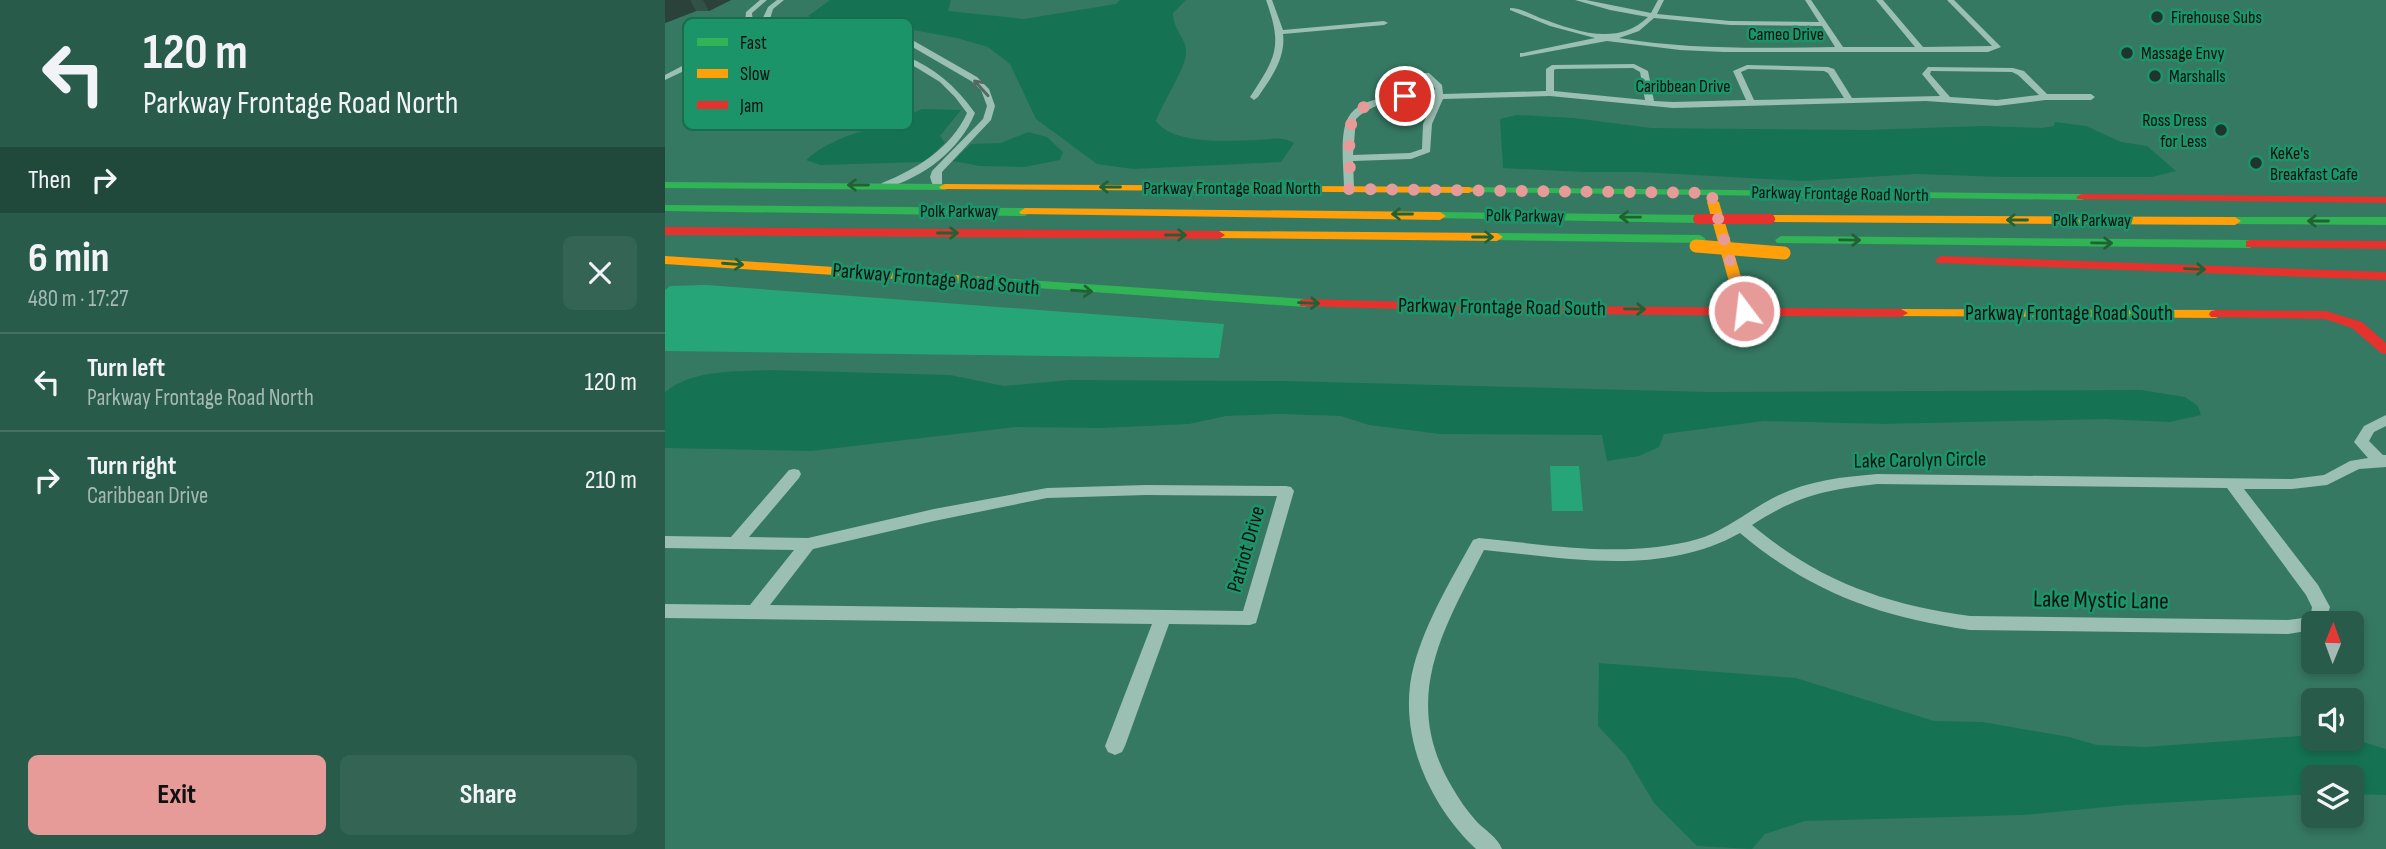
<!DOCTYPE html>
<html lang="en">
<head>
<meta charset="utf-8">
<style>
	body { margin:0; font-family:"Sofia Sans Condensed",sans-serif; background:#346454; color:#f1f3f6; height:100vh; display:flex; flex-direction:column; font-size:26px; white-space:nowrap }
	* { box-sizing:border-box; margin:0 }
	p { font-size:23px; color:#a5b9b5 }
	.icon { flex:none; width:38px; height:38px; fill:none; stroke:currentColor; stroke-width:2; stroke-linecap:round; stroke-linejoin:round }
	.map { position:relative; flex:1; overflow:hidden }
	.drawer { display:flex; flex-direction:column; background:#285b4a; width:665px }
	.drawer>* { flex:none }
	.guide { background:#285b4a; color:#f1f3f6; overflow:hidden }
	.needle { width:46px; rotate:1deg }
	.buttons { position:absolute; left:1636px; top:611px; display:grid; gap:14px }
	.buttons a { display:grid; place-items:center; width:63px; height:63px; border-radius:10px; background:#285b4a; box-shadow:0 4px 10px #0003; font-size:35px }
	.pin { position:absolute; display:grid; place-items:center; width:60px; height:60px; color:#fff; margin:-30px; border:4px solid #fff; border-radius:50%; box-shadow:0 2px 7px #0007 }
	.me { position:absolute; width:77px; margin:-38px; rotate:345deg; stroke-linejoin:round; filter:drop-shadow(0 0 5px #0008) }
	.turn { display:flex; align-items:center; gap:24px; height:147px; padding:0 28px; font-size:32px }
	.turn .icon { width:91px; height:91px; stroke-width:2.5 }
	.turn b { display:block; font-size:49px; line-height:60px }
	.then { display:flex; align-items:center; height:66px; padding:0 28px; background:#0003; gap:14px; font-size:26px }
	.round { display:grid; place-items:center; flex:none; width:74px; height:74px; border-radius:10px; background:#346454 }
	.head { display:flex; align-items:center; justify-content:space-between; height:119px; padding:0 28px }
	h1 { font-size:42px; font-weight:700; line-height:52px }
	.button { display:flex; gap:14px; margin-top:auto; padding:14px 28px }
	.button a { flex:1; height:80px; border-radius:10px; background:#e69b98; color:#111; font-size:28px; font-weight:700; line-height:80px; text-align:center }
	.button a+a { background:#346454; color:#f1f3f6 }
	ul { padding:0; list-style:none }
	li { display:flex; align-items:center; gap:21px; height:98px; padding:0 28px; border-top:2px solid #447062 }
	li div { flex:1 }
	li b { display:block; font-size:26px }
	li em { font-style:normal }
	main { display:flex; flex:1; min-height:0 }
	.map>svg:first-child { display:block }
	.green { fill:#26a678 }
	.water { fill:#157353 }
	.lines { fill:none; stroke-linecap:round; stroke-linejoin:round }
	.street { fill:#9bbfb2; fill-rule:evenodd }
	.fast { fill:#30b455; fill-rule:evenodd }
	.slow { fill:#ff9f0a; fill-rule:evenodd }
	.jam { fill:#e5322d; fill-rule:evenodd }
	.slow-bridge { stroke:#ff9f0a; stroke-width:13 }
	.jam-bridge { stroke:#e5322d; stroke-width:10 }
	.wall { fill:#345147 }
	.shaded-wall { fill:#2a4239 }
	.oneway { stroke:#566862 }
	.oneway2 { stroke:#206233 }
	.route { stroke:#e69b98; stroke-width:12; stroke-dasharray:0 21.6 }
	.poi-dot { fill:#1e352d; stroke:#1b946a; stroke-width:2.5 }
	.labels { text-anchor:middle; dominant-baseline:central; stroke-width:5; stroke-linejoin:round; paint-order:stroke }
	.far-poi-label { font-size:18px; fill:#111; stroke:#1b946a; text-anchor:start }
	.far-street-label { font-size:18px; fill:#111; stroke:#1b946a }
	.street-label { font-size:21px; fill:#111; stroke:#1b946a }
	.near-street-label { font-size:24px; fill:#111; stroke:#1b946a }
	.key { fill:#1b946a; stroke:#186d4f; stroke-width:2 }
	.key-label { font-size:19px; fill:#111 }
</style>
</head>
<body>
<main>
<section class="drawer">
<div class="guide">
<div class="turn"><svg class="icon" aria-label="left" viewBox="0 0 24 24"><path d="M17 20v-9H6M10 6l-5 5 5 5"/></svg><div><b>120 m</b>Parkway Frontage Road North</div></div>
<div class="then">Then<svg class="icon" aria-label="right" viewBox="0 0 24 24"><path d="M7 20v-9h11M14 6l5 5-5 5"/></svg></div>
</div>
<div class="head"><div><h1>6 min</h1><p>480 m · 17:27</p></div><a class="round"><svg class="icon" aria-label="close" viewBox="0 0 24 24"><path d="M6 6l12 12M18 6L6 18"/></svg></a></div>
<ul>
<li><svg class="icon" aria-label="left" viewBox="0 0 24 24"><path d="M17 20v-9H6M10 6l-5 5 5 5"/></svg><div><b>Turn left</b><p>Parkway Frontage Road North</p></div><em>120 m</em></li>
<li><svg class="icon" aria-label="right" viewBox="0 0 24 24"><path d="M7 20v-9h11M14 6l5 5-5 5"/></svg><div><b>Turn right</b><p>Caribbean Drive</p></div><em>210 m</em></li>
</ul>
<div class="button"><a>Exit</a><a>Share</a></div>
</section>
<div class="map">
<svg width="1721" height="849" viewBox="0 0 1721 849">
	<rect width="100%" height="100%" fill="#367962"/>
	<!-- green -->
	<g class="green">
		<polygon points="41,285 559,324 554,358 0,351 0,290 5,286"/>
		<polygon points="885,466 914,466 918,511 887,511"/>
	</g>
	<!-- water -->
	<g class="water">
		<path d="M165,0h121l-3,11 76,8 92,-15 4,-4h66l-13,13c0,17 15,27 13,41 -1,15 -24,50 -30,67 17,24 73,20 101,19 15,-1 24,-4 37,3l-13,19 -148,7 -36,-5 -61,-45 -26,-55 -22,-17 -31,-9 -44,-8 -15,-9 -17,-2 -59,2 -14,-5z"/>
		<path d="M257,109l39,1 -21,26 5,7 -21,19 -104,3 -14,-5c31,-28 78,-32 116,-51z"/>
		<polygon points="852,115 909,118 986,128 1201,130 1318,126 1377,128 1389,126 1390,122 1421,126 1456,142 1482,146 1511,171 1487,177 1337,177 1252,174 1139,181 975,172 918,172 838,168 835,119"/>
		<polygon points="363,132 382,137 398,152 395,160 359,167 315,166 288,161 306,144 336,143"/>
		<path d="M104,370l181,5 54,11 65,-6 215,1 426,11 431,-2 44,7 13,9 3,9 -31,7 -65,-3 -221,5 -120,-3 -100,13 -5,13 -20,9 -32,5 -5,-26 -162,-1 -71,-9 -28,-9 -61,-2 -54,2 -37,8 -88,4 -85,-1 -205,24 -146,-3v-56c29,-23 69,-20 104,-22z"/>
		<polygon points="934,663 1131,678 1269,721 1318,722 1404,737 1432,745 1480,747 1648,735 1648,738 1688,739 1721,749 1721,795 1687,794 1687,777 1648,777 1648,794 1461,805 1358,815 1140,821 1100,834 1087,849 1032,846 989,803 961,756 933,726"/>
	</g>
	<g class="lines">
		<!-- street -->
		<g class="street">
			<path d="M95,0h7l-15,13 1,10c21,11 44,12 68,15 65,6 115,19 154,75 -15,37 -51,64 -89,75l-5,-3 1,-2c35,-14 69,-35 85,-70l-12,-16 -15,-15 -36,-22 -39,-12 -88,-11 -70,23 -42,20v-5l36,-19 68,-21 -24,-11 1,-12z"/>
			<polygon points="112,0 119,0 108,9 105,19 117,27 129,29 129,33 112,31 97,20 103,7"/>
			<path d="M601,0h6l11,30 101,-9 4,2 -4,2 -101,9c3,24 -12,44 -25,63l-4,3 -4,-3c26,-40 33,-50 16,-97z"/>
			<path d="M910,0h11l65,13 7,-13h6l-7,14 73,7 89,1 -14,-22h6l32,47h72l-39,-47h7l40,47 69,-1 -45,-46h7l47,47 -13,5h-264l-44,-2 -73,-9 -87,16v-4h3l72,-15 -45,-12 -40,-16v-2c10,0 21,6 30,10 36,13 77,29 108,-1l-38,-7zM989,18l76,7 92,1 13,21c-72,1 -145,3 -216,-9l20,-7z"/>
			<polygon points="184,33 218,35 249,41 312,77 324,89 330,106 326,120 277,172 277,188 268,186 265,177 267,171 318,119 322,106 316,90 306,81 244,45 218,39 181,37 181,33"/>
			<path d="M969,64l14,7 6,30 19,1 73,-2 -13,-29 14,-6 81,2 6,2 18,29 88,-2 -18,-22 6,-7 85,1 11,3 23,23h44l4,3 -4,3h-46l-48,6 -71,-5 -253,7 -123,-12 -107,3 -11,25 -2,28 -19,7 -58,2 1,28 -5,3 -5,-3c0,-19 -5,-55 4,-71 13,-25 63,-23 87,-24v-6l-12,-11v-4h6l13,12 1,9 103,-3v-22l6,-4zM968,68l7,4 5,28 -91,-9v-21l2,-1zM1083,69l76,2 4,2 16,25 -90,2 -13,-28zM1266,71l81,1 6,3 21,20 -42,5 -47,-3 -20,-23zM770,99l-12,25 -1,25 -12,4 -57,2 3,-36c22,-21 50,-19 79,-20z"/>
			<path d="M1721,415v11l-12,6 -5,9 14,14h3v12l-27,2 -32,16 -35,4h-48l74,96 12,22 -5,15 -12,1v7l-25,4 -318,-4c-90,-13 -160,-38 -230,-97 -78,44 -172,25 -256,17 -41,80 -84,149 -32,237 7,12 15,24 25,35 9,9 20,15 25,27h-26c-48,-45 -80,-118 -62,-184 12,-44 37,-85 59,-125l6,-2c71,7 149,21 219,1 27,-8 50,-28 75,-41 32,-17 68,-21 104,-24l415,5 32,-4 26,-14 18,-3 -14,-16 10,-16zM1212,484l350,4 79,107 6,12 -1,6 -8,5 -15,2 -318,-4c-86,-12 -151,-35 -218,-91 45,-29 72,-35 125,-41z"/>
			<path d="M129,469l5,1 2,4 -2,4 -50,59 59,1 126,-29 113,-21 99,-3 140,1 5,1 3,4 -38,132 -6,2 -81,-1 -44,122 -3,6 -7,3 -7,-3 -3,-6 47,-122 -487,-6v-14l85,1 44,-55 -129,-2v-12l66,1 58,-67zM481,495l131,1 -34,115 -473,-6 43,-56 121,-28 113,-23z"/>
		</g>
		<!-- fast -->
		<g class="fast">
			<polygon points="0,182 280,184 286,187 280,190 0,188"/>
			<polygon points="804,187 1417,194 1423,197 1417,200 800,192 798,190"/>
			<polygon points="0,205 360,208 366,212 360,216 0,211"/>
			<polygon points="775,212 1033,215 1039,219 1033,223 771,218 771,214"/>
			<polygon points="1570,217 1721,217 1721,225 1566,224 1566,218"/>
			<polygon points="832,233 1035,235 1041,239 1035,243 828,240 828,234"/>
			<polygon points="1116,236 1585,240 1591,244 1585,248 1112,243 1110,240"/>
			<polygon points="320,277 640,299 647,303 640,307 315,284 314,281"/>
		</g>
		<!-- slow -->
		<g class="slow">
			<polygon points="280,184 804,187 810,190 804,193 276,189 274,187"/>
			<polygon points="1048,199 1054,202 1086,311 1084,314 1074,314 1072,311 1042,202"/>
			<polygon points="360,208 775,212 781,216 775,220 356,214 354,212"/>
			<polygon points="1105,215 1570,217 1576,221 1570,225 1101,222 1099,219"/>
			<polygon points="554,231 832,233 838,237 832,241 550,238 550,232"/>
			<polygon points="0,256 320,277 326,281 320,285 0,264"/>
			<polygon points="1236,309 1551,310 1558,314 1551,318 1231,316 1229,313"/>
		</g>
		<!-- jam -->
		<g class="jam">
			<polygon points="1417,194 1721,197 1721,203 1413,199 1411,197"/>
			<polygon points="0,227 554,231 560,235 554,239 0,235"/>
			<polygon points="1585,240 1721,241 1721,249 1581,247 1581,241"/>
			<polygon points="1276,256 1721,272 1721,280 1272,263 1270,260"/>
			<polygon points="640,299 903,306 1236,309 1243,313 1236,317 903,314 635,306 635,300"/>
			<polygon points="1551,310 1661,311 1697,322 1721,343 1721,354 1716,353 1687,328 1660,319 1546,317 1544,314 1546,311"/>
		</g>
		<!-- slow-bridge -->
		<polyline class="slow-bridge" points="1031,246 1119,253"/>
		<!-- jam-bridge -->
		<polyline class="jam-bridge" points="1033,219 1105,219"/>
	</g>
	<!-- wall -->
	<polygon class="wall" points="0,0 66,0 44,11 31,11 0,23"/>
	<!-- shaded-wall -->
	<g class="shaded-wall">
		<polygon points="0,0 25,0 31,11 0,23"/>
		<polygon points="38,0 66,0 44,11"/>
	</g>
	<!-- one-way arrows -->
	<defs><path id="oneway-shaft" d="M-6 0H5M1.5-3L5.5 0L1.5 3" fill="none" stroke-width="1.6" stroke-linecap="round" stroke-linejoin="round" transform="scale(1.75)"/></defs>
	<use class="oneway" href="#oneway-shaft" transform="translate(316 88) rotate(-132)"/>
	<g class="oneway2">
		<use href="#oneway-shaft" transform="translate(193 185) rotate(-180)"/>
		<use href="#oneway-shaft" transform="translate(445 187) rotate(-180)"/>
		<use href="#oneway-shaft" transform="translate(737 214) rotate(-180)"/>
		<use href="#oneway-shaft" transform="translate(965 217) rotate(-179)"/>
		<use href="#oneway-shaft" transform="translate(1352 220) rotate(-180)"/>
		<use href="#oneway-shaft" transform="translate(1653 221) rotate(180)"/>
		<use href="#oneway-shaft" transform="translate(283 233)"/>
		<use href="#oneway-shaft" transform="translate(511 235)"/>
		<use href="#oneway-shaft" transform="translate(818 237)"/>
		<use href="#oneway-shaft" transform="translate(1185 240) rotate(1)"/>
		<use href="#oneway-shaft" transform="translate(1437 243) rotate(1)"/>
		<use href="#oneway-shaft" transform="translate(68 264) rotate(4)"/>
		<use href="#oneway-shaft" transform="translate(1530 269) rotate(2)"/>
		<use href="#oneway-shaft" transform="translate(417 291) rotate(4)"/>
		<use href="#oneway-shaft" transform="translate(644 303) rotate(2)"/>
		<use href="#oneway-shaft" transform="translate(970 309) rotate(1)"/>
	</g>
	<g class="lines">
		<!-- route -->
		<path class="route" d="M740,96c-74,8 -51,37 -56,93l362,4 33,118"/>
	</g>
	<!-- markers -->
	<g class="poi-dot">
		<circle cx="1492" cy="17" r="7"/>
		<circle cx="1462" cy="53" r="7"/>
		<circle cx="1490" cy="76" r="7"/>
		<circle cx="1556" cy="130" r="7"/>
		<circle cx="1591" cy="163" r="7"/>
	</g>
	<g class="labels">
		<!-- far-poi labels -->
		<g class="far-poi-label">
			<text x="1506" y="17">Firehouse Subs</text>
			<text x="1476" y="53">Massage Envy</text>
			<text x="1504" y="76">Marshalls</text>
			<text x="1542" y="120" text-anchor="end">Ross Dress<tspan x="1542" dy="21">for Less</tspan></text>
			<text x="1605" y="153">KeKe's<tspan x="1605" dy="21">Breakfast Cafe</tspan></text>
		</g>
		<!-- far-street labels -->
		<g class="far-street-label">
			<text x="1121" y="34">Cameo Drive</text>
			<text x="1018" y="86">Caribbean Drive</text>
			<text x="567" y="188">Parkway Frontage Road North</text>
			<text transform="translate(1175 194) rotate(1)">Parkway Frontage Road North</text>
			<text x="294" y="211">Polk Parkway</text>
			<text transform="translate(860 216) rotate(1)">Polk Parkway</text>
			<text x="1427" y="220">Polk Parkway</text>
		</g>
		<!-- street labels -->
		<g class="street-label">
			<text transform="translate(271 279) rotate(5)">Parkway Frontage Road South</text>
			<text transform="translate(837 307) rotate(1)">Parkway Frontage Road South</text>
			<text x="1404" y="313">Parkway Frontage Road South</text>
			<text transform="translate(1255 460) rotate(-1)">Lake Carolyn Circle</text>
			<text transform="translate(581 549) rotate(-74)">Patriot Drive</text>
		</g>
		<!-- near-street labels -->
		<g class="near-street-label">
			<text transform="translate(1436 600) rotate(1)">Lake Mystic Lane</text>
		</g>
	</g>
	<!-- legend -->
	<rect x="18" y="18" width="230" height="112" rx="10" class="key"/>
	<rect x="32" y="38" width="31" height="8" fill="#30b455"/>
	<rect x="32" y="69" width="31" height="9" fill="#ff9f0a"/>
	<rect x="32" y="101" width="31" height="8" fill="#e5322d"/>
	<g class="key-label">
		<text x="75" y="49">Fast</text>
		<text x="75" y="80">Slow</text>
		<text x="75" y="112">Jam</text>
	</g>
</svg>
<div class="buttons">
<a><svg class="needle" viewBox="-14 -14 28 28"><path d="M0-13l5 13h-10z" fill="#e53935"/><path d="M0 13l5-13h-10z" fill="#a5b9b5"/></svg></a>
<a><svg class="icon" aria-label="sound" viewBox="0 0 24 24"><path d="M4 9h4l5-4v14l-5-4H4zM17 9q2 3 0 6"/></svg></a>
<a><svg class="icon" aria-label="layers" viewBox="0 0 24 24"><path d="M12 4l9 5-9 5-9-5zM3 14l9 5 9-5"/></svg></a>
</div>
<div class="pin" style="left:740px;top:96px;background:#d93025"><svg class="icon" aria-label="arrive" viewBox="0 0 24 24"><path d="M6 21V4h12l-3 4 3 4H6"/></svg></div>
<svg class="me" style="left:1079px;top:311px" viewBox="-20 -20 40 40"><circle r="17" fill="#e69b98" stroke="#fff" stroke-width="3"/><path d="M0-11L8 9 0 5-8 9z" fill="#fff"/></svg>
</div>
</main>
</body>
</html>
